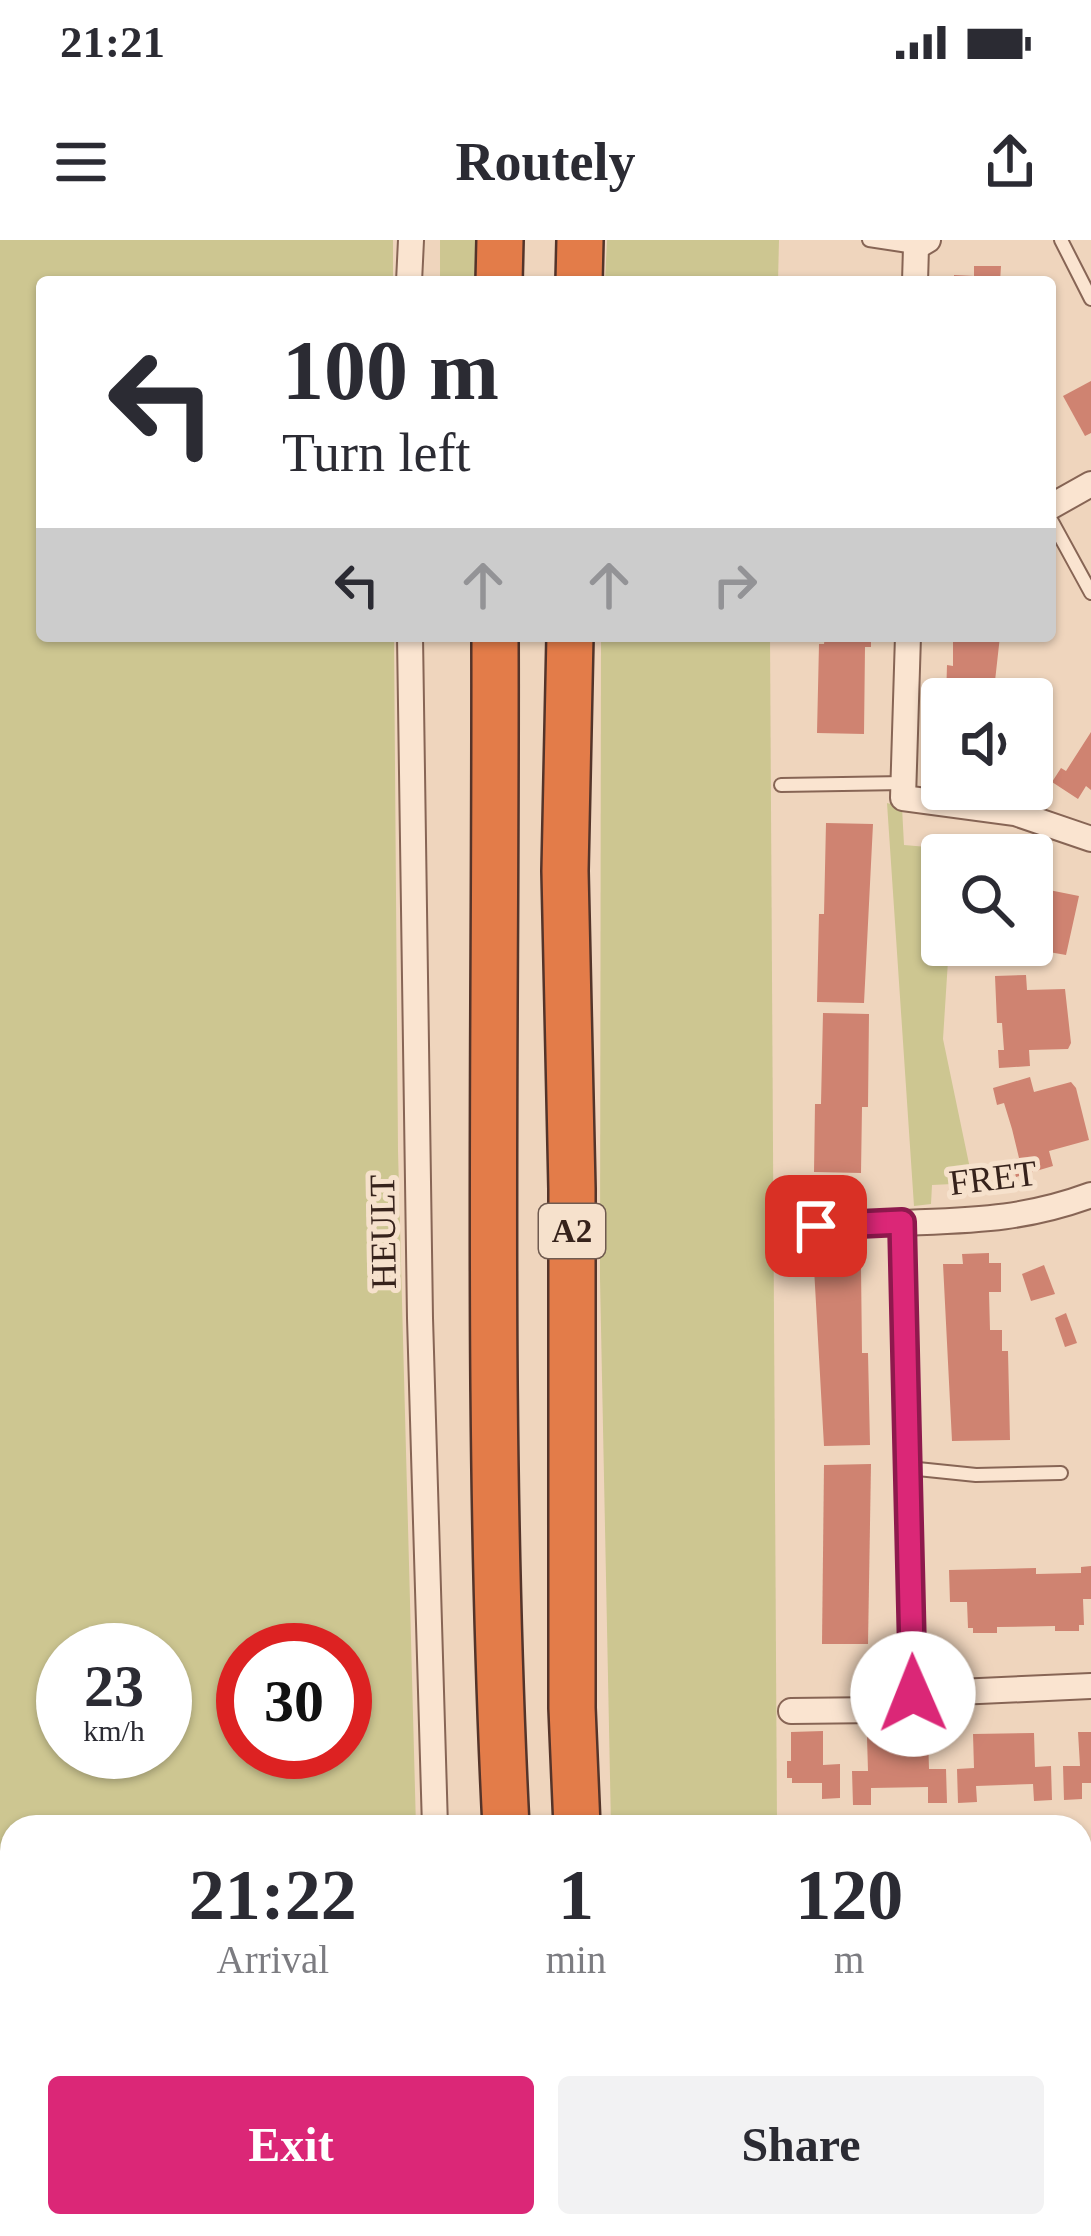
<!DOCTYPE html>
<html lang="en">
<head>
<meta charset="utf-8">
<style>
	body { margin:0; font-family:Georgia,serif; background:#f2f2f3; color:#2b2b33; height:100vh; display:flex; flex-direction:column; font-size:45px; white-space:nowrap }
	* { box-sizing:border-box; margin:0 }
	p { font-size:39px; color:#7c7c81 }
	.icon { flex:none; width:66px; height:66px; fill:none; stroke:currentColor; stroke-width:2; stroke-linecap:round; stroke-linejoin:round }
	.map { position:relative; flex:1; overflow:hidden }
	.side { position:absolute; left:0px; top:1575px; width:1092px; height:423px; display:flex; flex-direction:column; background:#fff; border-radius:36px 36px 0 0; box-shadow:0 3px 9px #0004 }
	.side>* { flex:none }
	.banner { position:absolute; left:36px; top:36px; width:1020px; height:366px; border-radius:12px; box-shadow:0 3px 9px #0004; background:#fff; color:#2b2b33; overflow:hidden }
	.tools { position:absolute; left:921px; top:438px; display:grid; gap:24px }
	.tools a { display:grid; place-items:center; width:132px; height:132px; border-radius:12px; background:#fff; box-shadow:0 3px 9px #0004; font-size:60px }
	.speed { position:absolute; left:36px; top:1383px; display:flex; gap:24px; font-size:60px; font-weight:700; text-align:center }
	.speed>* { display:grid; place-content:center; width:156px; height:156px; border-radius:50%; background:#fff; box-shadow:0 3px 9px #0004; line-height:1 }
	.speed small { font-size:30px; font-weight:400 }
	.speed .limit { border:18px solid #d22; background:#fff; color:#111 }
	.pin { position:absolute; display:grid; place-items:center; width:102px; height:102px; color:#fff; margin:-51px; border-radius:24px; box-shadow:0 6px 18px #0006 }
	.me { position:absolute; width:132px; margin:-66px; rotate:359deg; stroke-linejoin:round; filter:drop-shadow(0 0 9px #0008) }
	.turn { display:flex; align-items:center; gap:42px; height:252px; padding:0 48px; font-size:54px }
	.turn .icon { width:156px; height:156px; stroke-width:2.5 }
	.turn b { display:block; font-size:84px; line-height:102px }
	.lanes { display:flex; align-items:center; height:114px; padding:0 48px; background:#0003; justify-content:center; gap:60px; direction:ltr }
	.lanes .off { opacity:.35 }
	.eta { display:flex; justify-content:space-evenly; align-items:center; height:204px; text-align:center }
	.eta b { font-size:72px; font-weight:600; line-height:84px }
	.primary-button { display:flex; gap:24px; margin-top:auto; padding:24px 48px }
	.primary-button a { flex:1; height:138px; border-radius:12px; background:#db2777; color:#fff; font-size:48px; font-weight:600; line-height:138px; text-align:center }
	.primary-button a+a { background:#f2f2f3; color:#2b2b33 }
	.status { display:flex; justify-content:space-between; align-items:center; height:84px; padding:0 60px; background:#fff; direction:ltr }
	.status svg { height:33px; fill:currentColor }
	header { display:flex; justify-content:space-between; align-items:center; height:156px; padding:0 48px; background:#fff; font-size:54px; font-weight:600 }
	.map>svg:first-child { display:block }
	.green { fill:#cdc691; fill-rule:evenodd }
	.water { fill:#a1c0b0; stroke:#688e7c; stroke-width:3 }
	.building { fill:#cf8371 }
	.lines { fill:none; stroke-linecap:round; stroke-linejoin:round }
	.service-casing { stroke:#876555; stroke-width:16 }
	.minor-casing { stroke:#876555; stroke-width:28 }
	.motorway-casing { stroke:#54342a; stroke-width:50 }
	.service { stroke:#fae4d0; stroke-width:12 }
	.minor { stroke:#fae4d0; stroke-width:24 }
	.motorway { stroke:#e37c49; stroke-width:45 }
	.route-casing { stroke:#8e194d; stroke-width:30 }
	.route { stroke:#db2777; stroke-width:21 }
	.labels { text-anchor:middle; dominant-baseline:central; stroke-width:10; stroke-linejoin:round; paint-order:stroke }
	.shield { fill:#f6e1cc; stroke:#705b50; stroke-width:3 }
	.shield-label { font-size:33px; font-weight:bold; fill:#36221b }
	.street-label { font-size:36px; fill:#36221b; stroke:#f6e1cc }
</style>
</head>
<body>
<div class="status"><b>21:21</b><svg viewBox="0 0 49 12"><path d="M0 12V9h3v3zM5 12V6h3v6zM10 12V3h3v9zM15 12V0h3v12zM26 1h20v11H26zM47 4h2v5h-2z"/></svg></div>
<header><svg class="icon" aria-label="menu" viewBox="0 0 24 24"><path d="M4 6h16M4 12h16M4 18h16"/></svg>Routely<svg class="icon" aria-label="share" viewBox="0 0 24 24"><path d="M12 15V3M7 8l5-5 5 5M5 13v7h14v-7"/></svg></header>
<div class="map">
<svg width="1091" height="1996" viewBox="0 0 1091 1996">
	<rect width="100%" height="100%" fill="#efd5bd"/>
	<!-- green -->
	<g class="green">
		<path d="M0,0h393v42h-351v354h352l4,515 18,676h-404v399h419l1,10h-432zM63,1410h102v102h-102zM345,1410v102h-102v-102z"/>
		<polygon points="440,0 479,0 478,42 440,42"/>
		<polygon points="607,0 779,0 778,42 605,42"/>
		<polygon points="601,396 770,396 777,1587 611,1587 600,1038"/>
		<polygon points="887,563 902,567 904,605 963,610 962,615 942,615 942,705 949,705 943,799 973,943 932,945 931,964 914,966"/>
		<polygon points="1080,1626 1091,1626 1091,1825 1080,1821"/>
		<polygon points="628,1986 984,1986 985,1996 629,1996"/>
	</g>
	<!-- water -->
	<polygon class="water" points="1080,1821 1091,1825 1091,1996 985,1996 984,1986 1080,1986"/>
	<!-- building -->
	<g class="building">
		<polygon points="974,26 1001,26 1000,42 954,42 954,35 974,36"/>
		<polygon points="1091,141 1091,193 1085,196 1063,156"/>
		<polygon points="825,396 871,396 871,407 865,407 864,494 817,493 819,404 824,404"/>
		<polygon points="953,396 1000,396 993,459 946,459 947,425 953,426"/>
		<polygon points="1091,492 1091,550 1086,546 1078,559 1052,542 1061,528 1066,531"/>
		<polygon points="826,583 873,584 864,763 817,762 819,674 824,674"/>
		<polygon points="1032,631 1042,633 1039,648 1079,656 1066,715 1032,709"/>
		<polygon points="997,705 1029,705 1025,723 995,717"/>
		<polygon points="1026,735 1027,750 1065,749 1071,803 1068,809 1029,810 1030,826 999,828 998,810 1004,810 1002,783 997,783 995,736"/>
		<polygon points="823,773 869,774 868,867 862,867 861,933 814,932 815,864 821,864"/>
		<polygon points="1030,837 1034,852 1071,842 1076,848 1089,900 1049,911 1053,926 1016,937 1011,920 1019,918 1012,889 1004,863 997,865 993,848"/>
		<polygon points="989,1013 989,1023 1001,1023 1001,1052 989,1052 990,1090 1002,1090 1002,1111 1008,1111 1010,1200 952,1201 943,1024 963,1024 962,1014"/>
		<polygon points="1044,1025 1055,1054 1031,1061 1022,1034"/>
		<polygon points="861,1027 862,1113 868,1113 870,1205 824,1206 814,1028"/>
		<polygon points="1066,1073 1077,1103 1065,1107 1055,1078"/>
		<polygon points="871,1224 868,1404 822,1404 824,1225"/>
		<polygon points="1091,1326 1091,1359 1083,1359 1084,1385 1079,1385 1079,1391 1055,1391 1055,1386 997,1387 997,1393 973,1393 973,1388 968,1388 967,1362 950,1362 949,1330 1036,1328 1036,1334 1081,1333 1081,1327"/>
		<polygon points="823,1491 823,1525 840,1524 840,1558 822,1559 822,1543 792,1543 792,1538 787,1538 787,1521 791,1521 791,1492"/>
		<polygon points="1078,1492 1091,1492 1091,1543 1082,1543 1082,1559 1064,1560 1063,1526 1080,1526"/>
		<polygon points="1034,1493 1035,1527 1051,1526 1052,1560 1034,1561 1033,1544 976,1546 977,1562 958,1563 957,1529 974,1528 973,1494"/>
		<polygon points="928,1496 929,1529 946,1529 947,1563 928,1563 928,1547 871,1548 871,1565 853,1565 852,1531 868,1531 867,1497"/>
	</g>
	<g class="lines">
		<defs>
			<g id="service">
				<polyline points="869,0 915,7"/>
				<polyline points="1061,0 1091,59"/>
				<polyline points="1050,278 1091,353"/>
				<polyline points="781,545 904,543"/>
				<polyline points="783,987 901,983"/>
				<polyline points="908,1228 976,1235 1061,1233"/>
			</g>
			<g id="minor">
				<polyline points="409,42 411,0"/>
				<polyline points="915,42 916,7 928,0"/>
				<polyline points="1050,267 1091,244"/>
				<polyline points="410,396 420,1078 435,1587"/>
				<polyline points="908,396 903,558 1015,573 1091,599"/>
				<path d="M913,1454l-11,-471c71,-3 121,-3 189,-28"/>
				<polyline points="791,1471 881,1470 913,1454 1091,1446"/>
				<polyline points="448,1986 449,1996"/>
			</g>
			<g id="motorway">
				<polyline points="499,42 500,0"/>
				<polyline points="579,42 580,0"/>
				<path d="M495,396c1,396 -9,795 11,1191"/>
				<polyline points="570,396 565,631 572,949 572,1468 577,1587"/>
				<polyline points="525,1986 526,1996"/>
				<polyline points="593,1986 594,1996"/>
			</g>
		</defs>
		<!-- service casing -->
		<use href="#service" class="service-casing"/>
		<!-- minor casing -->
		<use href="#minor" class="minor-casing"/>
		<!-- motorway casing -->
		<use href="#motorway" class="motorway-casing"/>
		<!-- service -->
		<use href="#service" class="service"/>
		<!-- minor -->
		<use href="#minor" class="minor"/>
		<!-- motorway -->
		<use href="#motorway" class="motorway"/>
	</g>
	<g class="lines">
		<defs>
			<polyline id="route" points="816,986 902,982 913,1454"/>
		</defs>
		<!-- route casing -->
		<use href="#route" class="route-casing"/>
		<!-- route -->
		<use href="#route" class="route"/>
	</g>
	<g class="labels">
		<!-- shield labels -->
		<rect class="shield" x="539" y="964" width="66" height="54" rx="9"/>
		<g class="shield-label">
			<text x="572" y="991">A2</text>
		</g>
		<!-- street labels -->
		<g class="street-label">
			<text transform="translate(993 938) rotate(-7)">FRET</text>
			<text transform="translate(383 992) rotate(-91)">HEULT</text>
		</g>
	</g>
</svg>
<div class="tools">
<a><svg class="icon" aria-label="sound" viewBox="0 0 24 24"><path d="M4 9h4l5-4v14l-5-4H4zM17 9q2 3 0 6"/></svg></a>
<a><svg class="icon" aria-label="search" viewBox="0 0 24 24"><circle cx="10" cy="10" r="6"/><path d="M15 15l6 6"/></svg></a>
</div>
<div class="speed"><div>23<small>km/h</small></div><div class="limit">30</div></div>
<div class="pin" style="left:816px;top:986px;background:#d93025"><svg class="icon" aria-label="arrive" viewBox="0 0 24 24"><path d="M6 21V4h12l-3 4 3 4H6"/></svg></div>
<svg class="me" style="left:913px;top:1454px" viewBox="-20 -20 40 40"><circle r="19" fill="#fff"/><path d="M0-13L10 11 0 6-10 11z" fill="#db2777"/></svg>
<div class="banner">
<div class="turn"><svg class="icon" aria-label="left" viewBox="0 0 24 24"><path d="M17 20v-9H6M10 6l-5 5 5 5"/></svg><div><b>100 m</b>Turn left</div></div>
<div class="lanes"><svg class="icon" aria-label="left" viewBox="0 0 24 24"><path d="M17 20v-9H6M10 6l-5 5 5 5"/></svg><svg class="icon off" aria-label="ahead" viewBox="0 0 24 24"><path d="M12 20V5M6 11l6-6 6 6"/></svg><svg class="icon off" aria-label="ahead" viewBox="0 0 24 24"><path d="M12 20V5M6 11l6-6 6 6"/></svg><svg class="icon off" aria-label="right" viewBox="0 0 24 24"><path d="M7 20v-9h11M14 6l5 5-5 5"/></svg></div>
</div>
<section class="side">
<div class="eta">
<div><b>21:22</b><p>Arrival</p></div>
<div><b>1</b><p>min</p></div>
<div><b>120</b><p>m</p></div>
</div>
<div class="primary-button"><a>Exit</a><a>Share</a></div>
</section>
</div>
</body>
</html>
